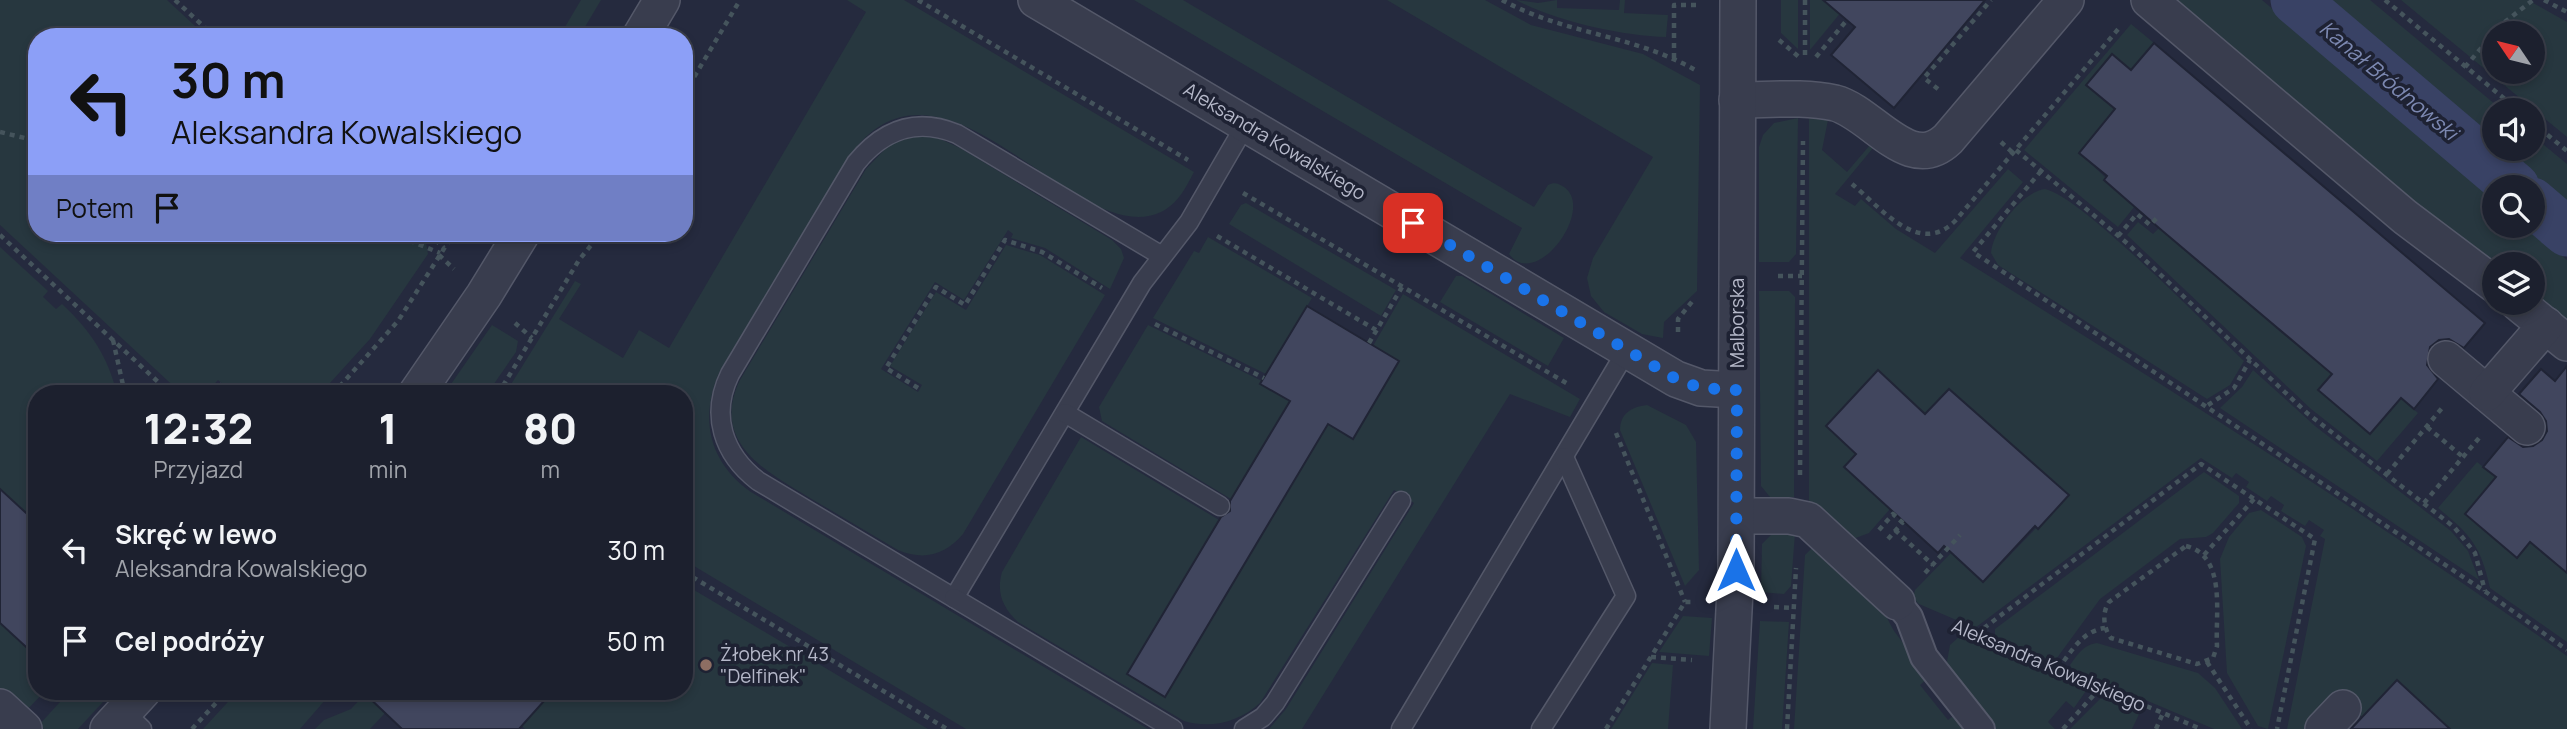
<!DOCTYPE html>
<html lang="pl">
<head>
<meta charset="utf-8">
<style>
	body { margin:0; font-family:Manrope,sans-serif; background:#292d3a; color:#f1f3f6; height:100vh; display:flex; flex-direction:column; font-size:26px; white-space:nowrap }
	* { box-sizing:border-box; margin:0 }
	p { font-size:23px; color:#a0a3aa }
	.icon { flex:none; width:38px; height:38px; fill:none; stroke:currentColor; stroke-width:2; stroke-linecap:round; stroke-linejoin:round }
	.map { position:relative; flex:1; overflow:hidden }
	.sheet { position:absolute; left:28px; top:385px; width:665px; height:315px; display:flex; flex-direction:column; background:#1c202e; border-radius:28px; box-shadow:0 4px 10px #0003,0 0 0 2px #3a3e4a }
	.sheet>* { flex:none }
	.top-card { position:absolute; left:28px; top:28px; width:665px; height:214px; border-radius:28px; box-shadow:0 4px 10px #0003,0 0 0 2px #3a3e4a; background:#8c9ff7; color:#111; overflow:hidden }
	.needle { width:46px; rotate:305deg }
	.tools { position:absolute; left:2482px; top:21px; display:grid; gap:14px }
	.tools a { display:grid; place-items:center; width:63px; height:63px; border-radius:50%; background:#1c202e; box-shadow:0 4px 10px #0003,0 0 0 2px #3a3e4a; font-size:35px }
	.pin { position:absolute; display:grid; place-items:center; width:60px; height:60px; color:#fff; margin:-30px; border-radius:14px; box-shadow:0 4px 10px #0006 }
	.me { position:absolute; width:77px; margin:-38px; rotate:0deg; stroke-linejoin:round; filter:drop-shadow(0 0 5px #0008) }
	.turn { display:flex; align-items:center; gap:24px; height:147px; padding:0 28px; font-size:32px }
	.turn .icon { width:91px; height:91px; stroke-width:2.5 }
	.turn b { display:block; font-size:49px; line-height:60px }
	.then { display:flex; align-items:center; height:66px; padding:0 28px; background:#0003; gap:14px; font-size:26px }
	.eta { display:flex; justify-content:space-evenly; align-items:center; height:119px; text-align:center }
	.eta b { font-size:42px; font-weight:800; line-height:49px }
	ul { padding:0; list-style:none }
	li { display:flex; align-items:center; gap:21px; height:91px; padding:0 28px }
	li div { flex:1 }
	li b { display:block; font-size:26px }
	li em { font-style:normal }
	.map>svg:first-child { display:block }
	.green { fill:#27373f; fill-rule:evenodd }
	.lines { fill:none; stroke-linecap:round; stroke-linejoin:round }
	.canal { stroke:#394265; stroke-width:49 }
	.building { fill:#41465e; stroke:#202435; stroke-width:2 }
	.service-casing { stroke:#545869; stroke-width:21 }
	.pedestrian-casing { stroke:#545869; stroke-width:30 }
	.minor-casing { stroke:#545869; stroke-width:38 }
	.path { stroke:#45545c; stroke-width:4.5; stroke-dasharray:5 5; stroke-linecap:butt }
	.service { stroke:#393d4e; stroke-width:18 }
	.pedestrian { stroke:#393d4e; stroke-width:26 }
	.minor { stroke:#393d4e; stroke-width:35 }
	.route { stroke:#1a73e8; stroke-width:12; stroke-dasharray:0 21.6 }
	.education-dot { fill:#8d6e63; stroke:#1e2233; stroke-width:2.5 }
	.labels { text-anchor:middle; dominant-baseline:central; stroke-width:7; stroke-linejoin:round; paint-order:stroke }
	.street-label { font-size:19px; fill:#b5b8c9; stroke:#1e2233 }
	.poi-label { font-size:19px; fill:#b5b8c9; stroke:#1e2233; text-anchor:start }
	.water-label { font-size:21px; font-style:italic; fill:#7c88b1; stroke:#1e2233 }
</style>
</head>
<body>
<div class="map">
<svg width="2567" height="729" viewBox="0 0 2567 729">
	<rect width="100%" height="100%" fill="#252a3e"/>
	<!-- green -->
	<g class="green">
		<polygon points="0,0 167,0 207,37 37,37 37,233 420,233 425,237 428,254 370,339 320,394 224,394 228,389 218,380 205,394 182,394 0,225"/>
		<polygon points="581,0 601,0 579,37 559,37"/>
		<path d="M847,0h57l290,172c-8,15 -16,32 -33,40 -86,41 -219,-189 -313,-54l-127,211c-22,46 -14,92 30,123l397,237h-182l-282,-169v-166h-179l70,-113 6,3 -22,35 64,39 16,-28 30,18 197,-336z"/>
		<path d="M1134,0h49l351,207 14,-22c6,-3 10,-2 16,2 32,22 -28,104 -55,67l13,-26z"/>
		<polygon points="1387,0 1485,0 1531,25 1643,54 1700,85 1697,291 1664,322 1663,338 1642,334 1604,312 1591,296 1587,278 1593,258 1653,157"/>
		<path d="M1516,0l22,3 19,-3v8l62,2 1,-10h5l-1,13 44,2 -2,22c-44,-1 -111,-16 -150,-37z"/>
		<polygon points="1781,0 1798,0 1798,49 1781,33"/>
		<polygon points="1810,0 1851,0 1810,50"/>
		<polygon points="2172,0 2262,0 2494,197 2494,226 2527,226 2567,260 2567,321 2532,293 2532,264 2494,264 2443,227"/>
		<polygon points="2324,0 2370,0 2502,110 2494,110 2494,144"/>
		<path d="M2401,0h127l39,22v115zM2494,33h38v39h-38z"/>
		<polygon points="2131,24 2154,43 2131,70 2112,54 2086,85 2115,109 2079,152 2135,206 2118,227 2024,150"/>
		<polygon points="1798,118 1796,254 1789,262 1759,262 1759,147 1763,135 1774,123"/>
		<path d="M1809,118l19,2 -6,30 25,22 23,-27 3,3 -38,46 20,12 6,-7 35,30 39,24 73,-84 15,13 -63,76c206,128 410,258 607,398v73h-117l-53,-49 -35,37 -3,-3 -52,15h-20l38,-190 -5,-3 4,-6 -15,-10 -4,6 -24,-15 3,-6 -13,-9 -4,5 -21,-14 3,-5 -13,-9 -4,5 -31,-20 -226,170 -56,-24 -6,-6 2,-8 36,-37 33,29 84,-87 -119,-106 -27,28 -11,-16 -33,-31 -52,56 30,28 34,55 -21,24 -16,6 -44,-38z"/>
		<polygon points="2532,135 2567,164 2567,206 2499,149 2532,149"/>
		<path d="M912,136l26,2 22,10 152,92 9,9 3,9 -14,31 -65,-41 -34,-10 2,-4 -5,-4 -44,70 -29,-18 -54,87 37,23 4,-7 -32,-19 46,-74 30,18 40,-65 34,10 65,40 -142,239c-18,21 -39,27 -65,16 -28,-16 -55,-33 -83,-49 -46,-28 -106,-57 -75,-121l126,-211 23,-24z"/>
		<path d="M2045,189c36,7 165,140 199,172l-14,24 -23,14 -209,-134 -7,-12c2,-23 31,-61 54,-64z"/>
		<polygon points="1246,203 1396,290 1381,316 1229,224 1241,205"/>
		<polygon points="2138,222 2153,234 2159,228 2200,264 2208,256 2235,279 2229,288 2250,305 2256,297 2283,319 2276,328 2298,346 2305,337 2338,366 2319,390 2401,398 2418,413 2377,461 2311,409 2127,235"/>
		<polygon points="1208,237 1312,298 1266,374 1153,318 1194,251 1199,253"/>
		<path d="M0,247l48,44 -5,6 13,12 6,-5c28,26 46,52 55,90h-80v129l-37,-34z"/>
		<polygon points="1456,276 1462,276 1564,338 1548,366 1440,302"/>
		<polygon points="1759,291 1789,291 1795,297 1794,497 1770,497 1761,486"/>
		<path d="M1403,294l177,105 -10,18 -60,-23 -208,335h-33l17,-20 128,-206 -20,-13 -134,213c-21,19 -49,26 -76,18l-166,-99c-15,-14 -22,-29 -16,-50l79,-135 138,83 -92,154 38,23 163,-273 25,14 46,-76 -26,-16z"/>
		<polygon points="492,325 518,341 516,352 487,394 456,394 449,387"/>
		<polygon points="1148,325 1262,381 1261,384 1290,401 1231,499 1102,421 1099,407"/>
		<polygon points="2253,370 2315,426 2451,531 2468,551 2479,580 2220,408 2242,387"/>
		<path d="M1647,405l39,20 10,17 3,128 -14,16 -65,-156c0,-17 12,-23 27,-25z"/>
		<path d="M2477,462l19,15 -31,37 52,43 20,-23 30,25v83l-77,-54c-9,-42 -20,-54 -52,-80z"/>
		<polygon points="2204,472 2239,496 2239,503 2213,533 2206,537 2180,539 2100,599 2054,662 1995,636 1995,629"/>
		<polygon points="2261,510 2302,537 2306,546 2268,729 2258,726 2227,673 2220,559 2229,537 2249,513"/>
		<polygon points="1795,533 1791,586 1784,594 1761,592 1762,544 1771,535"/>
		<polygon points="1816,544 1881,607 1894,631 1929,677 1920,685 1948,720 1957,713 1969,729 1794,729 1805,555"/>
		<polygon points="684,584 928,729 525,729 522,726 553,691 684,691"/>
		<polygon points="1683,616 1712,618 1709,656 1659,652"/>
		<polygon points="0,618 9,632 37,657 37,691 45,691 25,712 0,689"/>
		<polygon points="1760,621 1789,622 1782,729 1753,729"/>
		<polygon points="1961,635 2088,688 2074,708 2066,701 2048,722 2055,729 1994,729 1946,667 1950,645"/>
		<path d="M2097,643l101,30 17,15 27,41h-28l-142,-60 -2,-4c8,-11 13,-20 27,-22z"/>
		<polygon points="1652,663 1673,665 1668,729 1611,729"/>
		<polygon points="70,691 113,691 78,729 44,729 39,725"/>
		<polygon points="238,691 333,691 300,729 203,729"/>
		<polygon points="365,694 385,713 370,729 315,729 324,720 351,709"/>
		<polygon points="2104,695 2141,710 2132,729 2070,729"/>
	</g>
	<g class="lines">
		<!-- canal -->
		<g class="canal">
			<polyline points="2295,0 2515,187"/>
			<polyline points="2532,202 2567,232"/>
		</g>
	</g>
	<!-- building -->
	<g class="building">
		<polygon points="1823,0 1985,0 1894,108 1831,55 1855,27"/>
		<polygon points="2154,43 2485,323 2464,348 2449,339 2439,340 2430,347 2427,365 2438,379 2414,409 2401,398 2370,434 2318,390 2332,374 2159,228 2104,180 2107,176 2079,153 2115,109 2086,85 2112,54 2131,70"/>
		<polygon points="1307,306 1399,361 1353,439 1328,424 1165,697 1127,674 1221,517 1230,511 1230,501 1290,401 1260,384"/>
		<polygon points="2567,366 2567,573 2530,542 2517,558 2465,514 2496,477 2483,467 2508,437 2523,447 2533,446 2542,440 2547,431 2546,421 2540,412 2519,394 2541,369 2555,381"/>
		<polygon points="1878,370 1925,414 1949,389 2069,495 2038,529 2035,526 1983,582 1944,546 1938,553 1844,467 1856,454 1826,426"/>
		<polygon points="0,489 37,523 37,657 0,623"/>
		<polygon points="2397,680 2450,729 2351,729"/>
		<polygon points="362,691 553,691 519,729 402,729"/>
	</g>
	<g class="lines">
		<defs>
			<g id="service">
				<path d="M1162,256l-205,-122c-41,-17 -74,-4 -101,29l-126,211c-20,41 -7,80 28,107l196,117 188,-315 47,-61 57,-98"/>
				<polyline points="1065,413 1220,506"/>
				<polyline points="954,598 1173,729"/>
				<polyline points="124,712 142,729"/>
				<polyline points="1244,729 1263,717 1275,703 1401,501"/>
				<polyline points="1401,729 1627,350"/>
				<polyline points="1541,729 1626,596 1564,457"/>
			</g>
			<polyline id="pedestrian" points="1897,602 1909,617 1924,657 1981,729"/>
			<g id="minor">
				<polyline points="1036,0 1676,379 1701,388 1736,390"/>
				<polyline points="2149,0 2405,217 2494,284"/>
				<polyline points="640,37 662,0"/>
				<path d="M1737,100c32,0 67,-4 98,3 38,10 74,73 113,36l118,-139"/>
				<polyline points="2518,303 2567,343"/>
				<polyline points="2446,359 2527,427"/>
				<polyline points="2487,393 2546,325"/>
				<polyline points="416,394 484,295 522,233"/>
				<polyline points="1737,516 1789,516 1808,520 1897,602"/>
				<polyline points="0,707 24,729"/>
				<polyline points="108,729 143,691"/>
				<polyline points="1728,729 1736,570 1738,0"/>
				<polyline points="2323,729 2343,708"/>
			</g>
		</defs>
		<!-- service casing -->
		<use href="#service" class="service-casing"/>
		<!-- pedestrian casing -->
		<use href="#pedestrian" class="pedestrian-casing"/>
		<!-- minor casing -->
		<use href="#minor" class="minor-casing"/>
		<!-- path -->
		<g class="path">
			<polyline points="175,0 215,37"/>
			<polyline points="918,0 1188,160"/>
			<path d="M1502,0c64,35 131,34 195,71"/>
			<polyline points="1805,0 1805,59"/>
			<polyline points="2385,0 2518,110"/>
			<polyline points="2544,0 2567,12"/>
			<polyline points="1779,40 1799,57"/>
			<polyline points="1816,57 1847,20"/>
			<polyline points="1674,58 1674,5 1698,5"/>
			<polyline points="2465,67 2501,25 2533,0"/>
			<polyline points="1938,89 1924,78 1991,0"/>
			<polyline points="684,94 740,0"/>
			<polyline points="2532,122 2567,151"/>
			<polyline points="0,132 37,141"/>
			<polyline points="2001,142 2013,153"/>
			<polyline points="2016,150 2128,244 2307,413 2454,527 2475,553 2485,591"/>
			<polyline points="2041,171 1973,252 2486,592 2567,650"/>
			<path d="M1852,184c29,24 67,73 103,37l165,-194"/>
			<polyline points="1243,193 1568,384"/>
			<polyline points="391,233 440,253"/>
			<polyline points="428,233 444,248"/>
			<polyline points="0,235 171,394"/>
			<polyline points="1217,236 1376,330"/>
			<polyline points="2118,236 2137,214 2150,225 2159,216"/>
			<polyline points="439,255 454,269"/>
			<polyline points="1778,276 1802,276"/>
			<polyline points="515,323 532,338"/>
			<polyline points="1155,324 1264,378"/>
			<polyline points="1678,332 1678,319 1695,298"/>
			<polyline points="113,340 125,394"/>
			<polyline points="1369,343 1402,287"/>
			<polyline points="918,388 886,368 936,287 965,305 1005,240 1042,252 1102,288"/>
			<polyline points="214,394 222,384"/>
			<polyline points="333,394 398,321 454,233"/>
			<polyline points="498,394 579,260 601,233"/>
			<polyline points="2208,405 2234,388 2250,360"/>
			<polyline points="2427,427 2463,457"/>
			<polyline points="1616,433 1685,602"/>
			<polyline points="2387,474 2442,408"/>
			<polyline points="1800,475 1803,141"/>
			<polyline points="2424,503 2479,438"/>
			<polyline points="1879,530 1893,514 1903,523"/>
			<polyline points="1895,530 1933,565"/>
			<polyline points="1888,539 1903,522"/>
			<path d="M2186,546c41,10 29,68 31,100l-4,12 -16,6 -86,-26c-8,-10 -9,-26 -2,-36z"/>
			<polyline points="2204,555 2254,499"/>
			<polyline points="684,572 947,729"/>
			<polyline points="1925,573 1960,535"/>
			<polyline points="1774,607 1794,608"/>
			<polyline points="1953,625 2201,729"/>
			<polyline points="1976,634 2201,464 2315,539 2277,729"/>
			<polyline points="1651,657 1692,660"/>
			<polyline points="2207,662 2251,729"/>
			<path d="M2058,669c13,-17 24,-38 47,-41"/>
			<polyline points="192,729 227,691"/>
			<polyline points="1606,729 1685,602 1695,602"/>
			<polyline points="1787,729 1796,568"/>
			<polyline points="2063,729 2101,687"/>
			<polyline points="2156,729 2163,713"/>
		</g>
		<!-- service -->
		<use href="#service" class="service"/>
		<!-- pedestrian -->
		<use href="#pedestrian" class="pedestrian"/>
		<!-- minor -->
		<use href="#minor" class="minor"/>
	</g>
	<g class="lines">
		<!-- route -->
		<polyline class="route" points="1413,223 1676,379 1701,388 1737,390 1736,570"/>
	</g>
	<!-- markers -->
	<circle class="education-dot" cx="706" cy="665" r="7"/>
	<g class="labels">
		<!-- street labels -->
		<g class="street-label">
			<text transform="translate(1275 141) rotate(31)">Aleksandra Kowalskiego</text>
			<text transform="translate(1737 323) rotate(-90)">Malborska</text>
			<text transform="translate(2049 665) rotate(23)">Aleksandra Kowalskiego</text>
		</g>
		<!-- poi labels -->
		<g class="poi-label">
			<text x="720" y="654">Żłobek nr 43<tspan x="720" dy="22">"Delfinek"</tspan></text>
		</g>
		<!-- water labels -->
		<g class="water-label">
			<text transform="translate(2389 80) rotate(40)">Kanał Bródnowski</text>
		</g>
	</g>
</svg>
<div class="tools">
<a><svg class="needle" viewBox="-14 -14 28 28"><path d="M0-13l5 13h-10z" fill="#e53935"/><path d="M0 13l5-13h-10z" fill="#a0a3aa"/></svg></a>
<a><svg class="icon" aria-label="sound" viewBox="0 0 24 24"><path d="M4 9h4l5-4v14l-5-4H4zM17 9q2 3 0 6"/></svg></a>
<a><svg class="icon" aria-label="search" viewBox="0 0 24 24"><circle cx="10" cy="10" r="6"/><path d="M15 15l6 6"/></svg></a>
<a><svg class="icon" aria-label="layers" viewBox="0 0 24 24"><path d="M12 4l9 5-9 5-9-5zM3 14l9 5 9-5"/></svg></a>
</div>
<div class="pin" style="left:1413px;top:223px;background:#d93025"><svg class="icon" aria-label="arrive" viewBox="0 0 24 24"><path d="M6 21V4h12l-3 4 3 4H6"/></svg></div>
<svg class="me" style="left:1736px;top:570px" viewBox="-20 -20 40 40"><path d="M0-17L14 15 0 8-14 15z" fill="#1a73e8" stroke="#fff" stroke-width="4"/></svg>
<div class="top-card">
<div class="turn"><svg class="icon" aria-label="left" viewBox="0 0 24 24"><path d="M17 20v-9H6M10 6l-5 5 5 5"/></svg><div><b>30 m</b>Aleksandra Kowalskiego</div></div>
<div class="then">Potem<svg class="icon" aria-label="arrive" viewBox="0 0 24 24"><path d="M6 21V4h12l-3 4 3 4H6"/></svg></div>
</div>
<section class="sheet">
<div class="eta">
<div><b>12:32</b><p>Przyjazd</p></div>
<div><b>1</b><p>min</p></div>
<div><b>80</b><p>m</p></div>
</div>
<ul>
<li><svg class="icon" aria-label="left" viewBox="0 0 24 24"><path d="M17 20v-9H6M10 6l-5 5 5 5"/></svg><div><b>Skręć w lewo</b><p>Aleksandra Kowalskiego</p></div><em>30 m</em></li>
<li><svg class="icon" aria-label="arrive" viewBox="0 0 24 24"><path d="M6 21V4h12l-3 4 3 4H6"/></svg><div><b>Cel podróży</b></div><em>50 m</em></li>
</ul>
</section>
</div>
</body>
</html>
